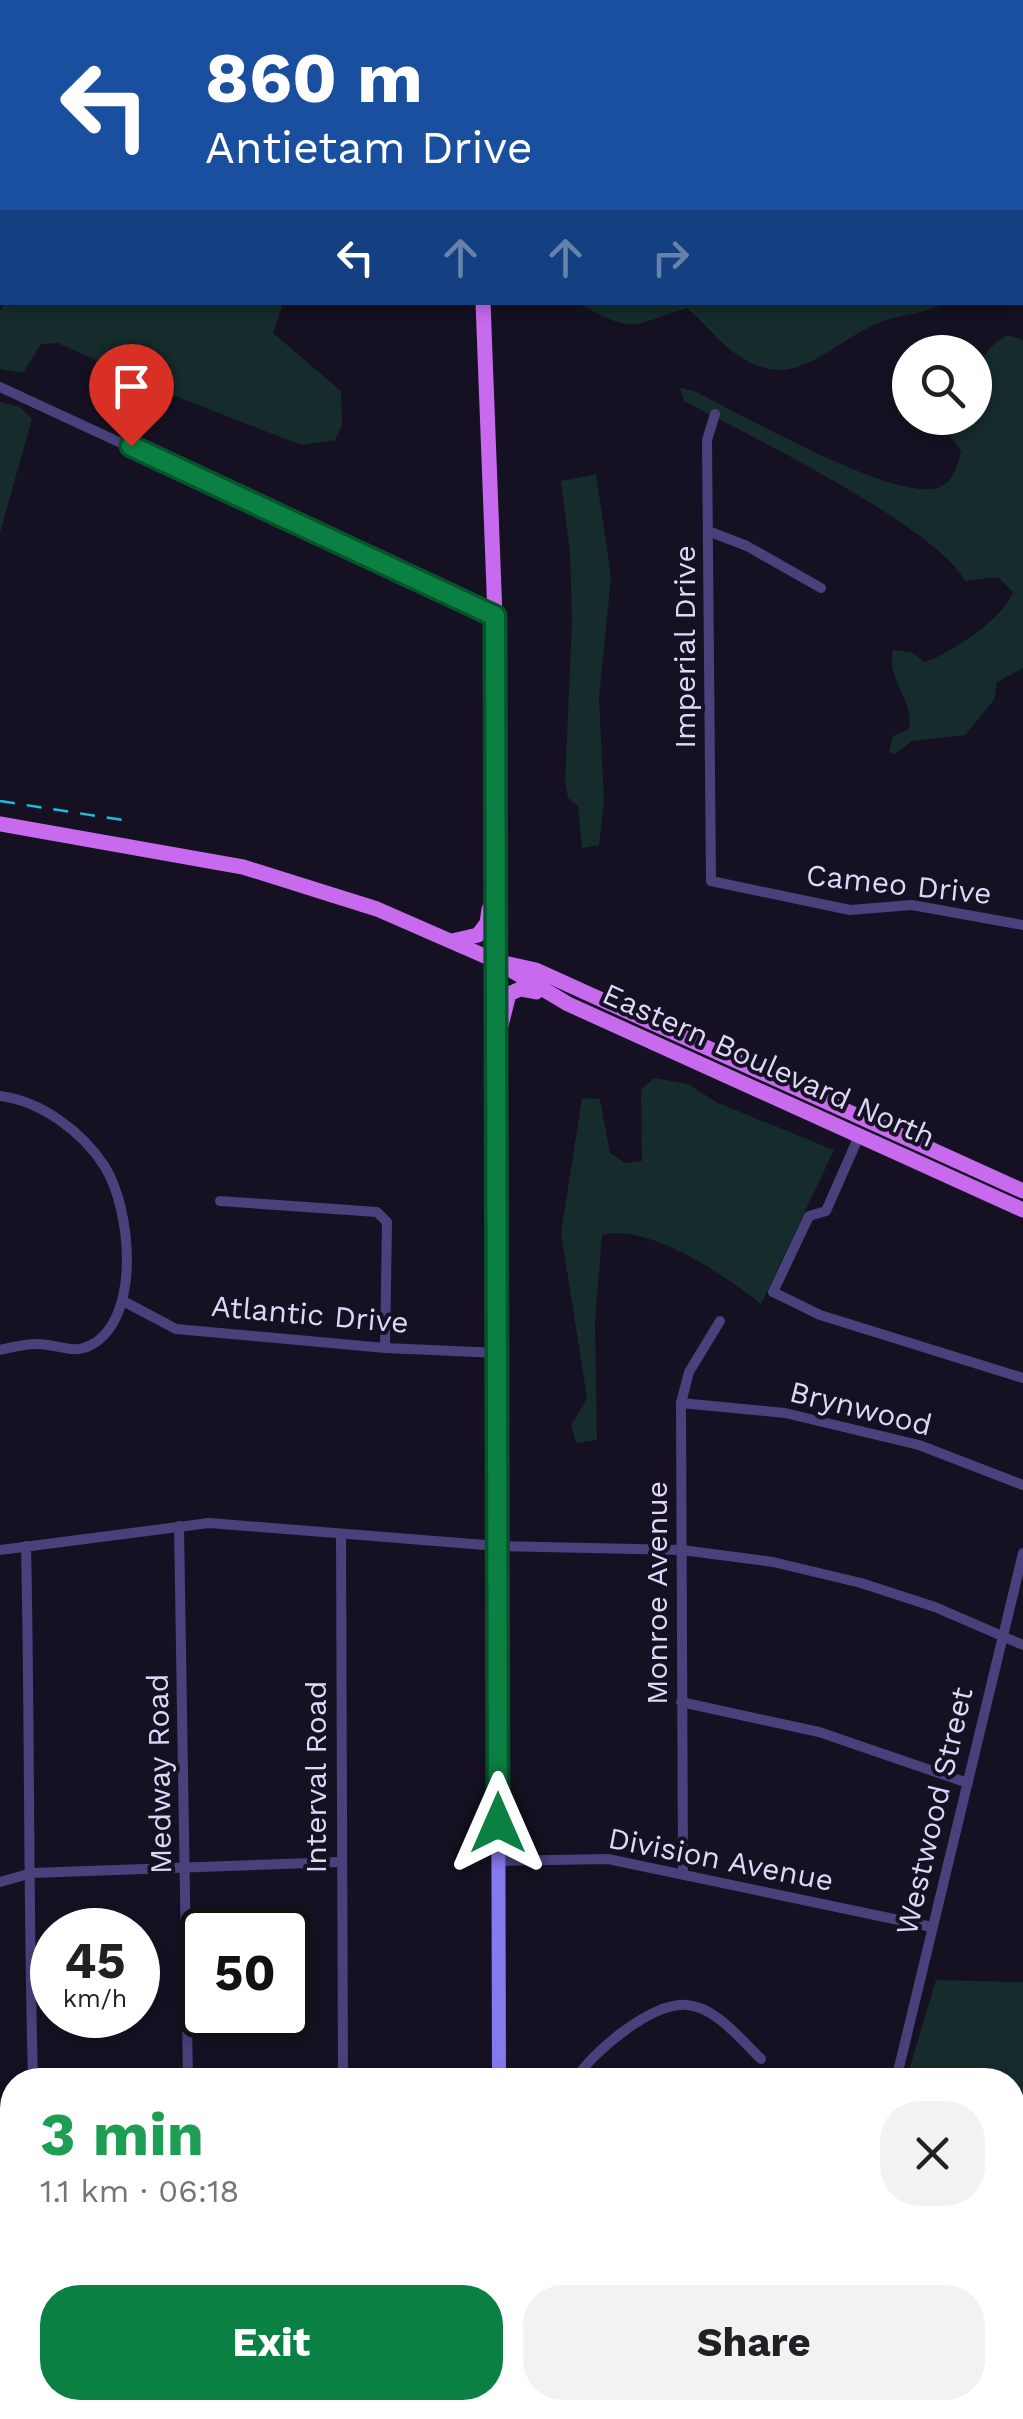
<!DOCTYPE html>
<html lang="en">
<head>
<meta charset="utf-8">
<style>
	body { margin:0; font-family:"Work Sans",sans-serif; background:#f2f2f2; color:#202124; height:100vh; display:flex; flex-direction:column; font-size:38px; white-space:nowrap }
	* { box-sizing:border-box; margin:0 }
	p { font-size:32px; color:#757577 }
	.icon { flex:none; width:55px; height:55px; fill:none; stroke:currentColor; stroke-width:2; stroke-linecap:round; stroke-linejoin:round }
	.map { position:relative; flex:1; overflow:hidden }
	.drawer { position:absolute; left:0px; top:2068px; width:1025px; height:352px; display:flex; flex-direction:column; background:#fff; border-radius:40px 40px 0 0; box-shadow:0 5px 15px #0003 }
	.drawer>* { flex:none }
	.banner { position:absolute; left:0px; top:0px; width:1025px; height:305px; box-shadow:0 5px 15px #0003; background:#1a4fa0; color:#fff; overflow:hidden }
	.buttons { position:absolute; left:892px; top:335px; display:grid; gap:20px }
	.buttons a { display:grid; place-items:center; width:100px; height:100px; border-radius:50%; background:#fff; box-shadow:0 5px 15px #0003; font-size:50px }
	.speed { position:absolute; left:30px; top:1908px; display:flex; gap:20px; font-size:50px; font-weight:700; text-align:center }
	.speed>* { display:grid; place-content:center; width:130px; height:130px; border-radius:50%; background:#fff; box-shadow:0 5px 15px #0003; line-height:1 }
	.speed small { font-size:25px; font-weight:400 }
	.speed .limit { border:5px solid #111; border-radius:15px; background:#fff; color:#111 }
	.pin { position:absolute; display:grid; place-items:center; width:85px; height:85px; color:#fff; margin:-102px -42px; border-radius:50% 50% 50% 0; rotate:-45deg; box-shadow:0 0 10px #0007 }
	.pin .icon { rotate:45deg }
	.me { position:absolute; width:110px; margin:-55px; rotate:0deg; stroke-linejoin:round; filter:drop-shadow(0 0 8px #0008) }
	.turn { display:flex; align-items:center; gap:35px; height:210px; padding:0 40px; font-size:45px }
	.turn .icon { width:130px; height:130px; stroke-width:2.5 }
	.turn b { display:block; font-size:70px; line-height:85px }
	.lanes { display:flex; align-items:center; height:95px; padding:0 40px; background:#0003; justify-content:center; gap:50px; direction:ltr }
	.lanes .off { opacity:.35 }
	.round { display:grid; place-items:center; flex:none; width:105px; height:105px; border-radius:40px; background:#f2f2f2 }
	.headline { display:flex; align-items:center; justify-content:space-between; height:170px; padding:0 40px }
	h1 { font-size:60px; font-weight:700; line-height:75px; color:#1e9e55 }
	.cta { display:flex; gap:20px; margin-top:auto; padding:20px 40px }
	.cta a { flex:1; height:115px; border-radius:40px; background:#0b8043; color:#fff; font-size:40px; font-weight:700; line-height:115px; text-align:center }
	.cta a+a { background:#f2f2f2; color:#202124 }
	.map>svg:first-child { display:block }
	.green { fill:#152b2c }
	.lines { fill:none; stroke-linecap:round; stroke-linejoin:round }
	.stream { stroke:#121f41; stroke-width:2.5 }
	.street { stroke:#48417c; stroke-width:10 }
	.secondary { stroke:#8579ef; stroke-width:14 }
	.primary { stroke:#c76aee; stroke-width:15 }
	.rail { stroke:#1abfe3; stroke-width:2.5; stroke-dasharray:15 12; stroke-linecap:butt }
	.route-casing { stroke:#07532c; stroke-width:25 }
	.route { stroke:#0b8043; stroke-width:18 }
	.labels { text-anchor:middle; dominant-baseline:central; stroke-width:8; stroke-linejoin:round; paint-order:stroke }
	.street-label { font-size:30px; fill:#ded7fa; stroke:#151122 }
</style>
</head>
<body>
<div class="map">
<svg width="1023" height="2419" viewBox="0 0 1023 2419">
	<rect width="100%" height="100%" fill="#151122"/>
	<!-- green -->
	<g class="green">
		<path d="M587,302h357v1c-22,12 -44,11 -66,20 -56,25 -86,74 -146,28 -17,-13 -29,-30 -45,-43 -56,16 -47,28 -104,-2z"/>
		<polygon points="5,303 283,303 273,333 341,391 342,425 335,440 301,445 167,393 58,343 41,344 23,373 0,369 0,311"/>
		<path d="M1008,335l15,5v328l-26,14 -3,18 -29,35 -53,6 -17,13 -6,-2 4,-16 16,-7c6,-29 -23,-48 -16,-79l18,2 14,10c24,-7 81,-46 88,-70l-15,-15 -33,4c-28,-54 -220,-148 -281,-180l-4,-13 14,3c47,23 198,110 243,97 16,-5 21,-22 24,-37l-10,-14 2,-18 22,-1c0,-36 -2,-65 33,-83z"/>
		<polygon points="0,402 20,407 32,419 0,533"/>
		<polygon points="596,474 611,577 599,698 604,802 599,845 582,848 578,806 568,798 565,781 572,622 570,552 561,481"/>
		<path d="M654,1078l34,6 30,19 116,47 -73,154c-35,-28 -112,-81 -159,-69l-7,87 2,118 -21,3 -5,-17 16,-28 -26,-165 21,-135 18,1 10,54 15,10 17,-2 -1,-71z"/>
		<polygon points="936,1980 1023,1982 1023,2419 903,2419 862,2408 1012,2408 1012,2080 906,2080"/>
		<polygon points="0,2334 12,2338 12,2408 170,2408 175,2419 0,2419"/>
		<polygon points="264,2408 488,2408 488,2419 276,2419 264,2416"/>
	</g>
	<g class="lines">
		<!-- stream -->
		<g class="stream">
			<polyline points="3,2173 12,2176"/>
			<polyline points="893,2408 925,2419"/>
		</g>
		<!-- street -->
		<g class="street">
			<polyline points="0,290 2,285"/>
			<polyline points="0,387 495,616"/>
			<polyline points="715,414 707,440 711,881 850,910 912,905 1023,925"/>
			<polyline points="708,531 747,546 821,588"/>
			<path d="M0,1096c41,5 83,36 105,71 26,42 37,151 -14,178 -18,10 -34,-1 -53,-1 -13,0 -26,3 -38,6"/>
			<polyline points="859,1136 826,1211 809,1216 773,1292 820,1315 1023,1378"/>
			<polyline points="220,1201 377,1212 387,1222 385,1348"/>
			<polyline points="123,1301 176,1329 385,1348 499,1353"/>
			<polyline points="681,1403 785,1413 919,1445 1023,1485"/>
			<polyline points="179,1526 188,2080"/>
			<polyline points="341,1534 343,2080"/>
			<path d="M26,1546c4,178 2,356 7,534"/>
			<polyline points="0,1550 209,1523 498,1546 682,1550 773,1562 861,1583 935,1607 1023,1645"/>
			<polyline points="681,1702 819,1732 968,1783"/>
			<polyline points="498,1861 608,1859 932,1927"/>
			<polyline points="683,1874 681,1403 689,1372 720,1321"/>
			<polyline points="0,1882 32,1873 339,1862"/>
			<path d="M575,2080c17,-28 77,-78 112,-75 29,2 55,36 74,54"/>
			<polyline points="896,2080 1023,1553"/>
			<polyline points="0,2151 12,2150"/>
			<polyline points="0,2371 12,2372"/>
			<polyline points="120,2408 135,2419"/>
			<polyline points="523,2408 574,2419"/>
			<polyline points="876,2419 877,2412"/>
		</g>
		<!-- secondary -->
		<g class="secondary">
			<polyline points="496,961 499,2080"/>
			<polyline points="0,2186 12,2221"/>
			<polyline points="181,2408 187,2419"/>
			<polyline points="497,2408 498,2419"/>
		</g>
		<!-- primary -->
		<g class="primary">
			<polyline points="466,0 466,2"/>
			<polyline points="483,302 495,616 496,961"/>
			<polyline points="0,824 243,867 377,909 496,961 568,1004 1023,1210"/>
			<polyline points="452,941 478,935 487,923 489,909"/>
			<polyline points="504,963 536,970 1023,1191"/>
			<polyline points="496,1045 509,994 520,989 536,992"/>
		</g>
		<!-- rail -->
		<polyline class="rail" points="0,801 123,820"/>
	</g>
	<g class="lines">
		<defs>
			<polyline id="route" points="131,446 495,616 498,1823"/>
		</defs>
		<!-- route casing -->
		<use href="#route" class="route-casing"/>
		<!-- route -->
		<use href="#route" class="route"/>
	</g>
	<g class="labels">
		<!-- street labels -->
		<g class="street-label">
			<text transform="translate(684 647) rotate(-90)">Imperial Drive</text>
			<text transform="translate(899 884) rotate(6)">Cameo Drive</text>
			<text transform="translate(769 1065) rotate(24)">Eastern Boulevard North</text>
			<text transform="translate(310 1314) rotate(5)">Atlantic Drive</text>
			<text transform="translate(861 1408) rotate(14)">Brynwood</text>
			<text transform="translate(656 1593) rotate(-90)">Monroe Avenue</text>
			<text transform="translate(159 1774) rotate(-91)">Medway Road</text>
			<text transform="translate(315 1777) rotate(-90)">Interval Road</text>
			<text transform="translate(934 1811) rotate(-77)">Westwood Street</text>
			<text transform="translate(721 1859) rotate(11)">Division Avenue</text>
		</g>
	</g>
</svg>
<div class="buttons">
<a><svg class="icon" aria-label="search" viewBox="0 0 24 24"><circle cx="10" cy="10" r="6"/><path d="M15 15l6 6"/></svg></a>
</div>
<div class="speed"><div>45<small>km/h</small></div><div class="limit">50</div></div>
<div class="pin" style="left:131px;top:446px;background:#d93025"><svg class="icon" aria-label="arrive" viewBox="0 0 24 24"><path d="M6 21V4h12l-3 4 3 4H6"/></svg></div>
<svg class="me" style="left:498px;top:1823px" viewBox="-20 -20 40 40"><path d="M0-17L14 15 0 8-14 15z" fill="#0b8043" stroke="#fff" stroke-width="4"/></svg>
<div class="banner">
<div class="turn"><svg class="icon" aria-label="left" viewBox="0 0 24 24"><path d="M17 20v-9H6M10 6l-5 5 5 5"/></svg><div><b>860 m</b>Antietam Drive</div></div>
<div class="lanes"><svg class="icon" aria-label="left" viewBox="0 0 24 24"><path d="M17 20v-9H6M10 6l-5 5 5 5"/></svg><svg class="icon off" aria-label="ahead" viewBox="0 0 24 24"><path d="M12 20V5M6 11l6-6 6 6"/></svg><svg class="icon off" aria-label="ahead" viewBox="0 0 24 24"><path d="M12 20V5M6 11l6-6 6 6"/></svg><svg class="icon off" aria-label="right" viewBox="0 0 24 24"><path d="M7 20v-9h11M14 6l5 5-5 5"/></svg></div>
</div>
<section class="drawer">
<div class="headline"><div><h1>3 min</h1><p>1.1 km · 06:18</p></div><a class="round"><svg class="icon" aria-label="close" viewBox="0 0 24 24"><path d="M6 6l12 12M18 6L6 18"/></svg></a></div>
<div class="cta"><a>Exit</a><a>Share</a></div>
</section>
</div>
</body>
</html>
